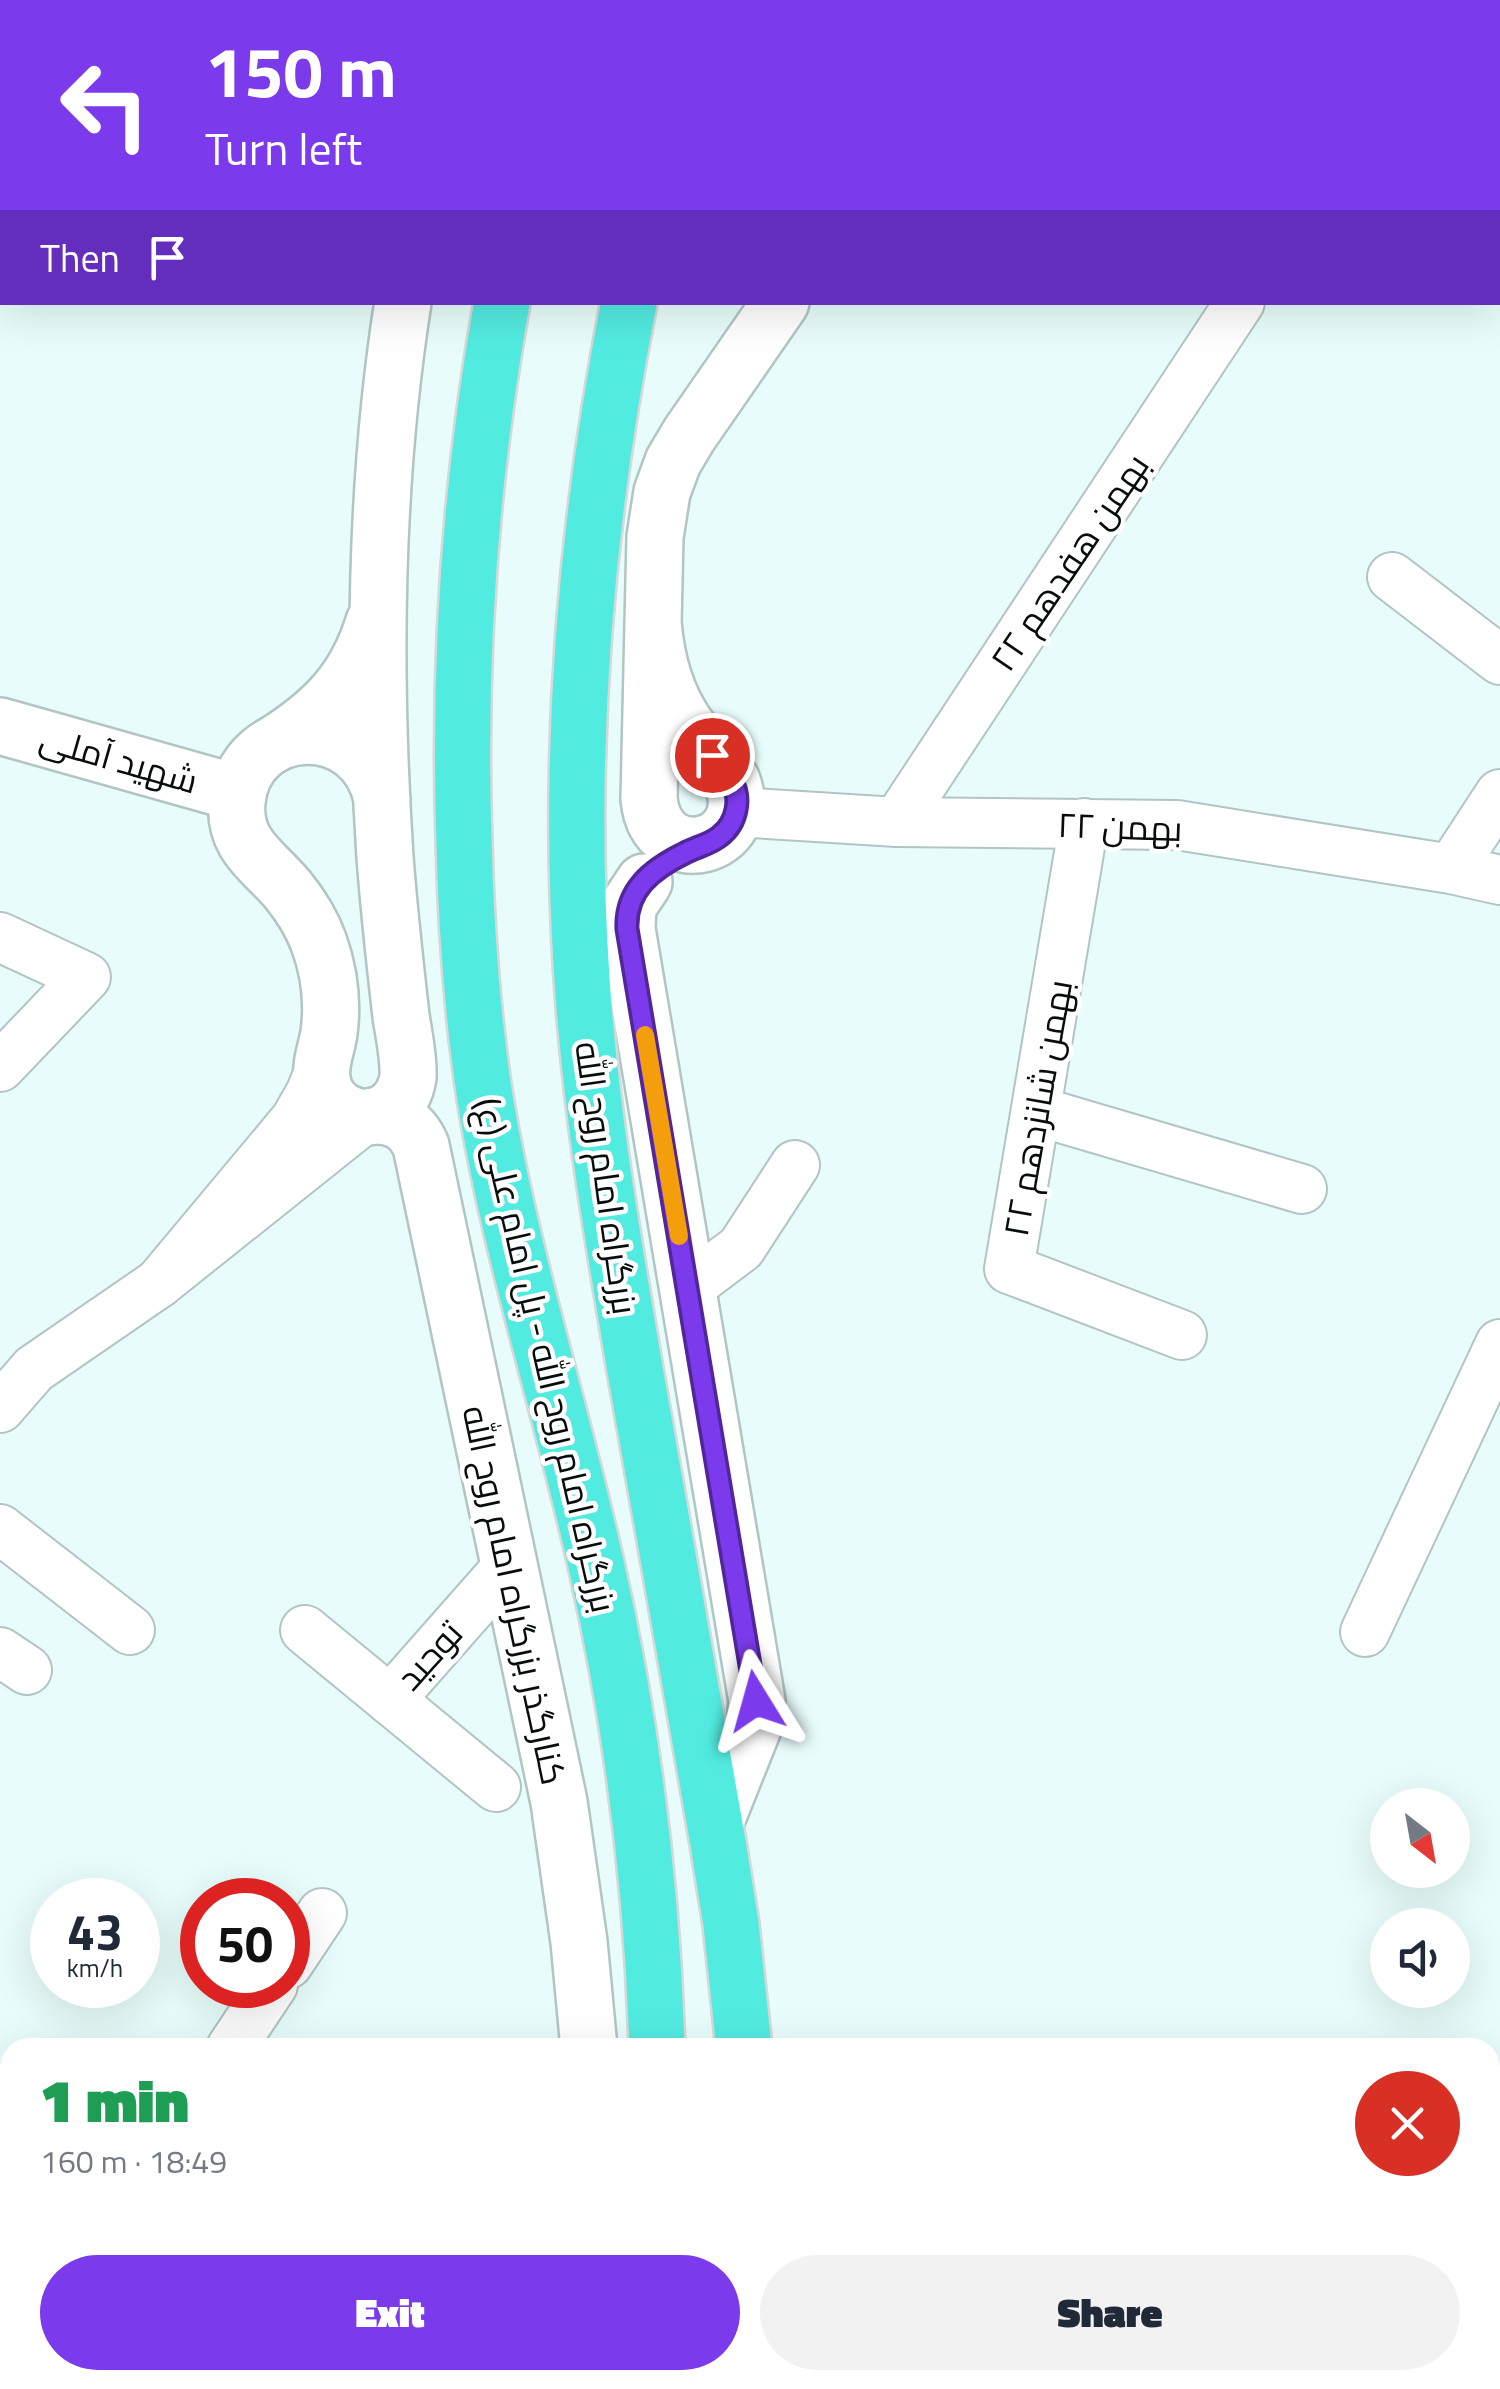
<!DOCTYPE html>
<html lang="en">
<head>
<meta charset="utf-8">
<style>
	body { margin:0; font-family:"Titillium Web",Cairo,sans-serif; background:#f2f2f3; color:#1f2937; height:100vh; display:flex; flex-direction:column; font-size:38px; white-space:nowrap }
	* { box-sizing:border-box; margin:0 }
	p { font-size:32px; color:#747a83 }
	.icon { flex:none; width:55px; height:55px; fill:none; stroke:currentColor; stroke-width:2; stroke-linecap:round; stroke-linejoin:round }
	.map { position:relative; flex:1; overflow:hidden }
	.details { position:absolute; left:0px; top:2038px; width:1500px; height:352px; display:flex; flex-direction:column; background:#fff; border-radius:30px 30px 0 0; box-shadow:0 10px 40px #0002 }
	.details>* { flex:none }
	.banner { position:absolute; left:0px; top:0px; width:1500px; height:305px; box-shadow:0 10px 40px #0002; background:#7c3aed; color:#fff; overflow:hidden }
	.needle { width:65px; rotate:149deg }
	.tools { position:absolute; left:1370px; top:1788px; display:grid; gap:20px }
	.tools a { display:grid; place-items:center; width:100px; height:100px; border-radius:50%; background:#fff; box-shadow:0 10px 40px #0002; font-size:50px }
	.speed { position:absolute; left:30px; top:1878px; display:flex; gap:20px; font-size:50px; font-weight:700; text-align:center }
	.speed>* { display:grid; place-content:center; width:130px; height:130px; border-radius:50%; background:#fff; box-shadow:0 10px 40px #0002; line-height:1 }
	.speed small { font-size:25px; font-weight:400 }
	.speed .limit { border:15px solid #d22; background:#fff; color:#111 }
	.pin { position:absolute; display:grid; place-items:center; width:85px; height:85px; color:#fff; margin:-42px; border:5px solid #fff; border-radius:50%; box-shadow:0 2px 10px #0007 }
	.me { position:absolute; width:110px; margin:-55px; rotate:352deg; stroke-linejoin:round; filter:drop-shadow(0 0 8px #0008) }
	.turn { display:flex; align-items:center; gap:35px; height:210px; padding:0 40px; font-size:45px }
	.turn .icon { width:130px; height:130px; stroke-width:2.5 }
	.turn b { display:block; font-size:70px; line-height:85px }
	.then { display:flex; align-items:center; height:95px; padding:0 40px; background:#0003; gap:20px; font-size:38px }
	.round { display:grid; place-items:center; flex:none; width:105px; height:105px; border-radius:52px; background:#f2f2f3 }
	.overview { display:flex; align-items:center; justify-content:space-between; height:170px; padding:0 40px }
	h1 { font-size:60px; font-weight:800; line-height:75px; color:#1e9e55 }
	.action { display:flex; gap:20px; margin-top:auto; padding:20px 40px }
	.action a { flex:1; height:115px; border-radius:60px; background:#7c3aed; color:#fff; font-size:40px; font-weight:800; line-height:115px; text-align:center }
	.action a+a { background:#f2f2f3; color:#1f2937 }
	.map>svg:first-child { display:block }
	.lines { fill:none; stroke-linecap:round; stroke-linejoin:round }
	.street-casing { stroke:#b1c5c3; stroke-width:52 }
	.secondary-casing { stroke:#b1c5c3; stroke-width:60 }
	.highway-casing { stroke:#d7d8d8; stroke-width:60 }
	.street { stroke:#fff; stroke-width:48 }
	.secondary { stroke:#fff; stroke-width:55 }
	.highway { stroke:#52ebe0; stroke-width:55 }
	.route-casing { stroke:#51269a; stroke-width:25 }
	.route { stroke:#7c3aed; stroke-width:18 }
	.slow { stroke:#f59e0b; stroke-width:18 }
	.labels { text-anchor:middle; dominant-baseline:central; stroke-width:9; stroke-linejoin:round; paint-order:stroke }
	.street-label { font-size:35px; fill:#060d0c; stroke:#fff }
</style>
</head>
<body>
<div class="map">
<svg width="1500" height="2389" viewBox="0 0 1500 2389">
	<rect width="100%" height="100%" fill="#e8fdfb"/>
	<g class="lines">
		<defs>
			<g id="street">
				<polyline points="988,2 990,0"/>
				<polyline points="1433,2 1435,0"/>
				<polyline points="1392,577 1500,660"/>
				<polyline points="736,812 897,822 1177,825 1451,869 1500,880"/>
				<polyline points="897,822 1240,302"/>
				<polyline points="1084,823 1009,1269 1182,1335"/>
				<polyline points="1451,869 1500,794"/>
				<polyline points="0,937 86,977 0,1067"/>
				<polyline points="322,1065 310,1094 295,1120 159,1283 367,1117"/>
				<polyline points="1037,1111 1302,1189"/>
				<polyline points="688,1288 741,1248 795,1165"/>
				<polyline points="0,1408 34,1369 159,1283"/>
				<polyline points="0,1529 130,1630"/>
				<polyline points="305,1630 496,1787"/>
				<polyline points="1365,1632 1500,1344"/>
				<polyline points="0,1652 27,1670"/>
				<polyline points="390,1700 509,1565"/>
				<polyline points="288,1964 322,1913"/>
				<polyline points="231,2048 273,1985"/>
				<polyline points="0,2211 10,2217"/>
				<polyline points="1,2389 10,2375"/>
			</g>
			<g id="secondary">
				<polyline points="463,2 464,0"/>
				<path d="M653,622c3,37 12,73 34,104 14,19 31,36 45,55 26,68 -75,94 -83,18l6,-262 7,-45 11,-30 16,-27 92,-133"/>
				<polyline points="0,726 238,793"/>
				<path d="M273,745c51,-32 83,-64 101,-123"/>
				<path d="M382,799c-18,-87 -138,-81 -145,3 -4,44 27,59 51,88 13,16 24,34 31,53 10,28 14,60 10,90 -2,14 -9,30 -7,45 3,32 41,51 68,31 11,-8 16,-19 18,-32 1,-20 -4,-41 -7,-61 -6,-52 -12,-106 -16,-159 -12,-184 -11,-372 18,-555"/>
				<polyline points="644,882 628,906 627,929 757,1701 755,1723 715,1823"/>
				<path d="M374,1116c22,-1 38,9 47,30l138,656 20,140 10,106"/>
				<polyline points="590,2389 591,2380"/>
			</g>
			<g id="highway">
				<polyline points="575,2 576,0"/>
				<polyline points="709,2 710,0"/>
				<path d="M502,302c-32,178 -44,359 -38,539 2,86 8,172 21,257 26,158 76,310 111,466 36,159 56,321 61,484"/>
				<path d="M629,302c-44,223 -62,450 -47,677 9,135 32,268 55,402 27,154 55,308 81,462l13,81 13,124"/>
				<polyline points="645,2389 646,2380"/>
				<polyline points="750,2389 751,2380"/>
			</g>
		</defs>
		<!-- street casing -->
		<use href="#street" class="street-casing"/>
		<!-- secondary casing -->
		<use href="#secondary" class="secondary-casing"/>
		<!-- highway casing -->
		<use href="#highway" class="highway-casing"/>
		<!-- street -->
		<use href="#street" class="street"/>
		<!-- secondary -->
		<use href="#secondary" class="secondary"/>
		<!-- highway -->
		<use href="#highway" class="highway"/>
	</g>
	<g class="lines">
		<defs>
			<path id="route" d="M712,755c6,8 14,16 19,25 11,18 6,43 -11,56 -9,8 -24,11 -35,17 -33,16 -60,37 -58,76l129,772"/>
		</defs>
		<!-- route casing -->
		<use href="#route" class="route-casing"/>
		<!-- route -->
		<use href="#route" class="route"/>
		<!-- slow -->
		<polyline class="slow" points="645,1035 679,1236"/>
	</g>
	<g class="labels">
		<!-- street labels -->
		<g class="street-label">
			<text transform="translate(1069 562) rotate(-56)">۲۲ بهمن هفدهم</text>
			<text transform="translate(119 759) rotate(16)">شهید آملی</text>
			<text transform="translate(1120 826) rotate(2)">۲۲ بهمن</text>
			<text transform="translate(1037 1108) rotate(-80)">۲۲ بهمن شانزدهم</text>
			<text transform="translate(607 1178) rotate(82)">بزرگراه امام روح الله</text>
			<text transform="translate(546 1355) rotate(77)">بزرگراه امام روح الله - پل امام علی (ع)</text>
			<text transform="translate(515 1595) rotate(78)">کنارگذر بزرگراه امام روح الله</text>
			<text transform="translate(429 1655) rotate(-48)">توحید</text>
		</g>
	</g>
</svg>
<div class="tools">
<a><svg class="needle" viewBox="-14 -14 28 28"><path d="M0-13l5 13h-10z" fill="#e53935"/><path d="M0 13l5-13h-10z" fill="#747a83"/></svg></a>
<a><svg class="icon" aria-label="sound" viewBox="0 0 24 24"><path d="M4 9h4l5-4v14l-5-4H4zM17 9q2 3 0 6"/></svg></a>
</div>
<div class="speed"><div>43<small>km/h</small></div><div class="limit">50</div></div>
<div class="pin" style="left:712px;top:755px;background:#d93025"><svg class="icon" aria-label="arrive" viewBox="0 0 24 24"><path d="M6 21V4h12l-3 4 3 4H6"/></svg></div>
<svg class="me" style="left:756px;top:1701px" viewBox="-20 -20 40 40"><path d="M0-17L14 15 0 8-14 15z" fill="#7c3aed" stroke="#fff" stroke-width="4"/></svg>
<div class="banner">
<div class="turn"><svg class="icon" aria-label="left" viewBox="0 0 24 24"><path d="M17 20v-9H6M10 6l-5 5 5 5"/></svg><div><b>150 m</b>Turn left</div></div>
<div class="then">Then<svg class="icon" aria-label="arrive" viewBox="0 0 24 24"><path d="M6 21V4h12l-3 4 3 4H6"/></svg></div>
</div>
<section class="details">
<div class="overview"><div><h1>1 min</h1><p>160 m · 18:49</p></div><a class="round" style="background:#d93025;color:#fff"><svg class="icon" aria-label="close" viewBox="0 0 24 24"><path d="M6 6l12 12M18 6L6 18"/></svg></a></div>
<div class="action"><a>Exit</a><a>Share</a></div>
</section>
</div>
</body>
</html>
